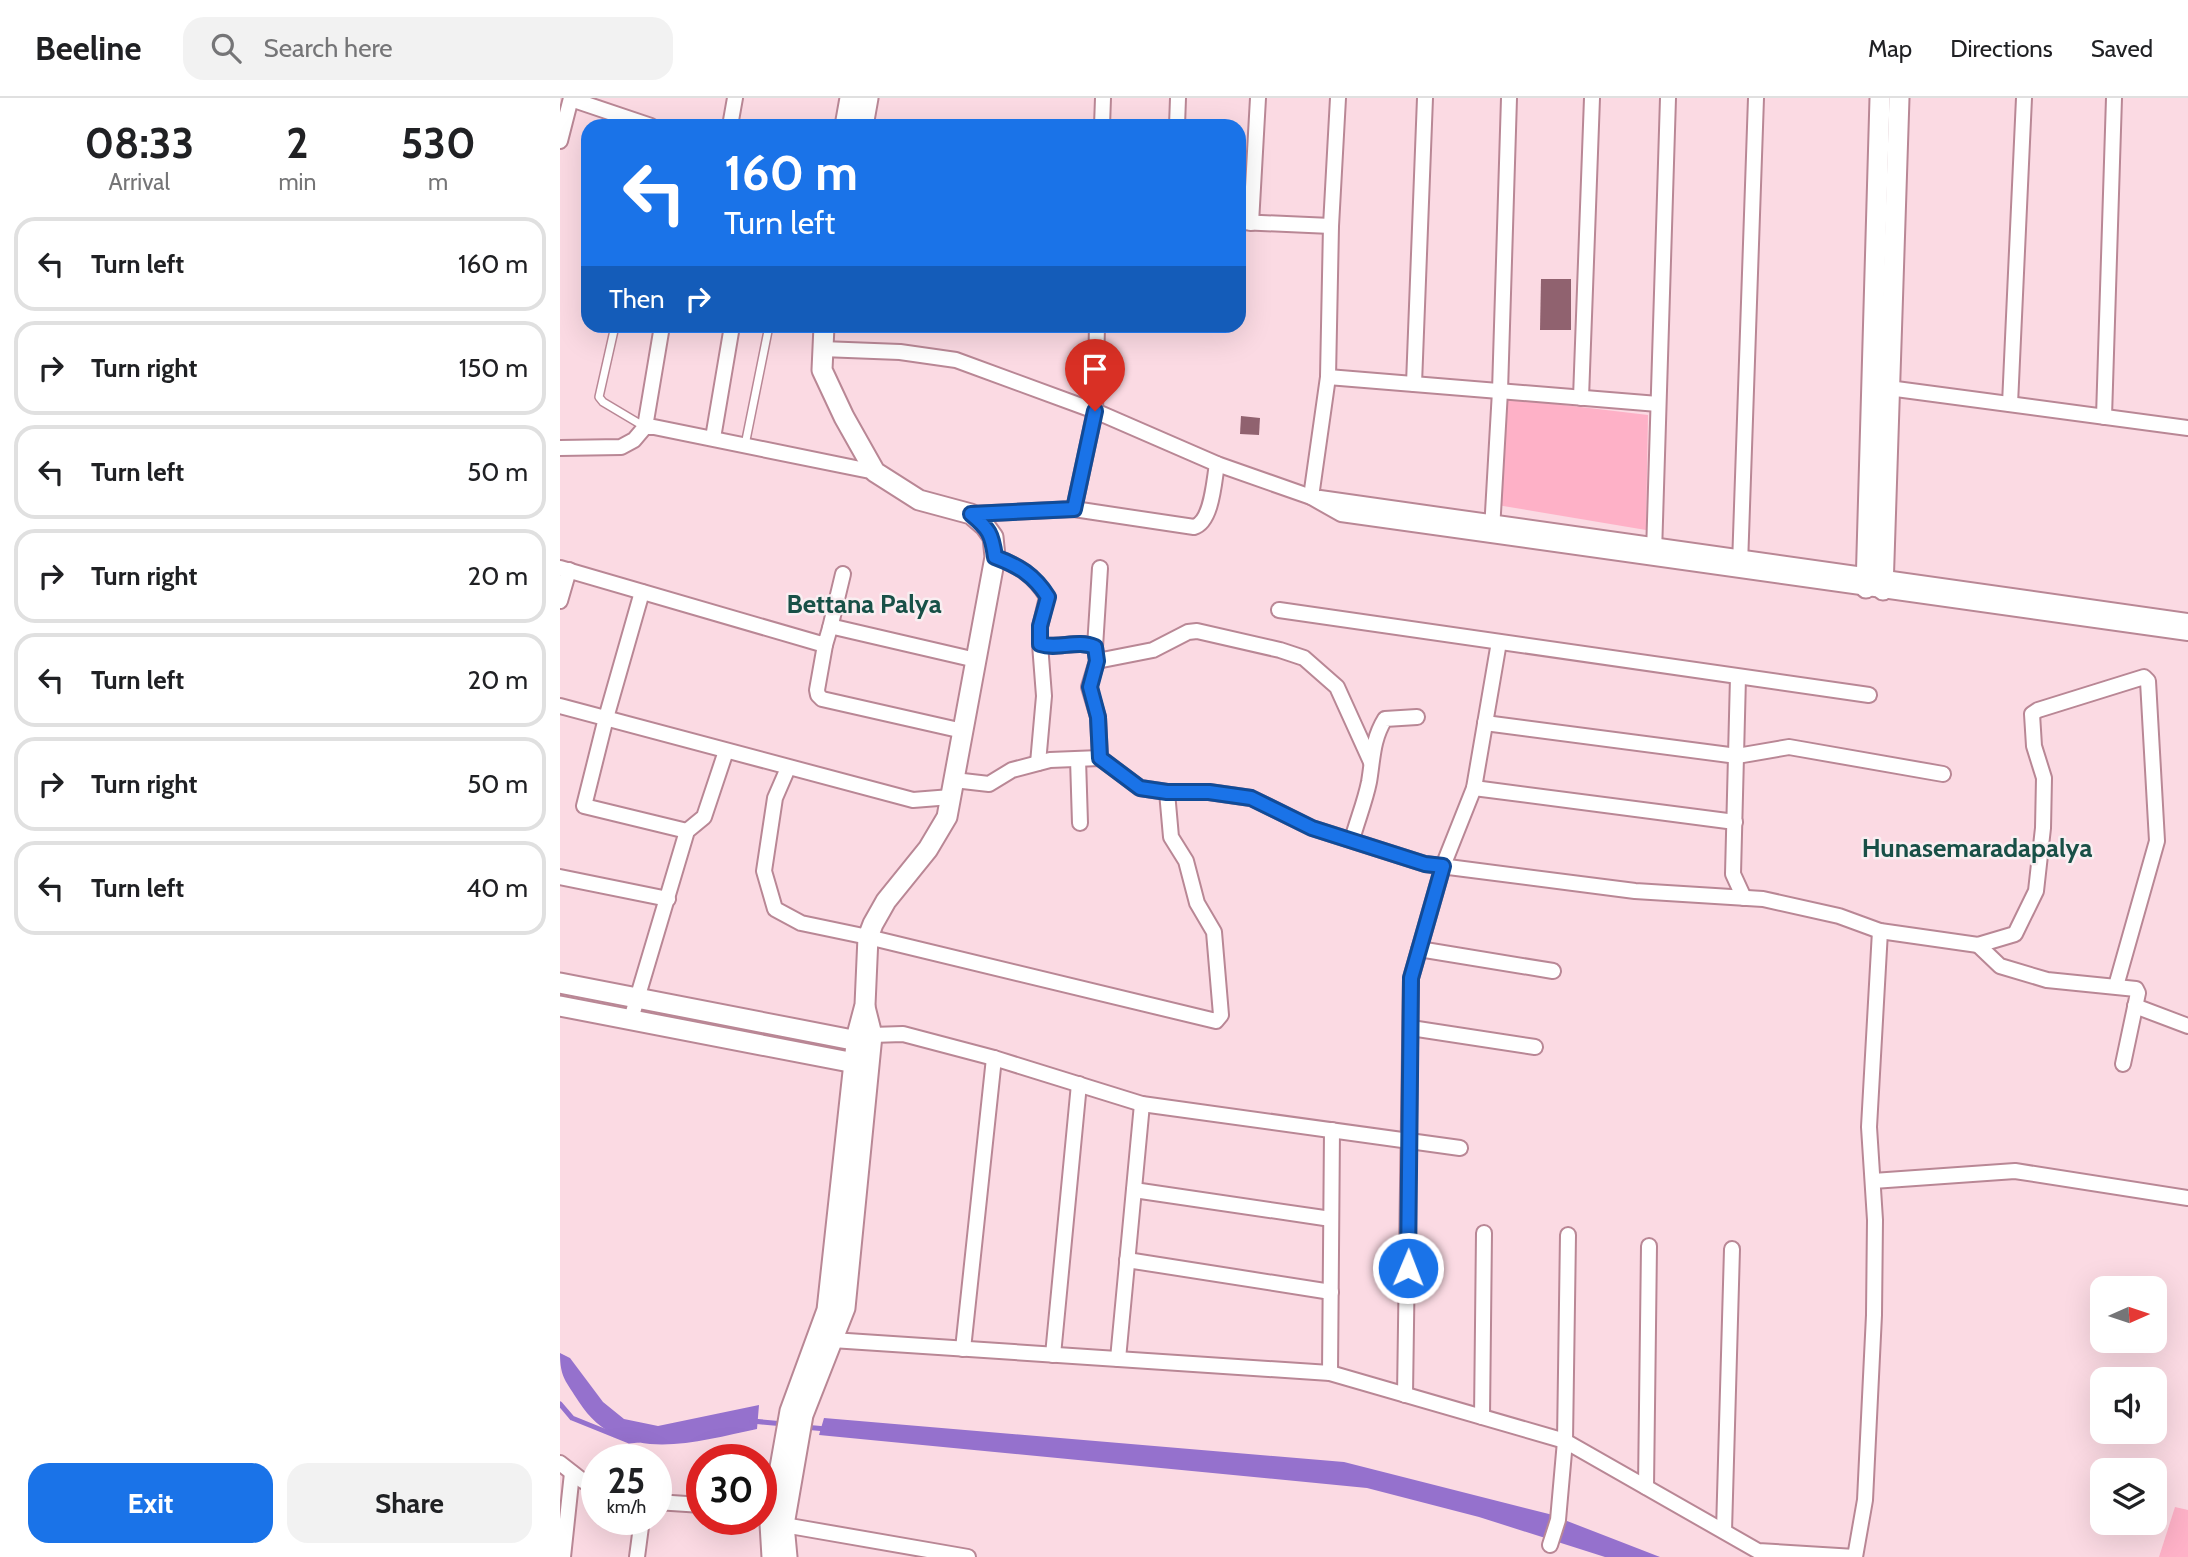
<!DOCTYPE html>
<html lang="en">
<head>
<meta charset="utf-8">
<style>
	body { margin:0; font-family:Cabin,sans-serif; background:#f2f2f2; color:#202124; height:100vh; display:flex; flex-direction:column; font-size:26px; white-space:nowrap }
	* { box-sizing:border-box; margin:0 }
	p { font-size:23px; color:#757577 }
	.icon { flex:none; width:38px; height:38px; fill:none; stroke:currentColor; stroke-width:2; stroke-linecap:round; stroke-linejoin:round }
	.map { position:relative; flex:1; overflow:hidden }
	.panel { display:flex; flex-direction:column; background:#fff; width:560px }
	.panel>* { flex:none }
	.banner { position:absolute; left:21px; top:21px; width:665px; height:214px; border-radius:21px; box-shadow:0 7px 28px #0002; background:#1a73e8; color:#fff; overflow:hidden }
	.needle { width:46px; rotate:87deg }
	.buttons { position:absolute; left:1530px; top:1178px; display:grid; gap:14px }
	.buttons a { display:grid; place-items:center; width:77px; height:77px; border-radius:14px; background:#fff; box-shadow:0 7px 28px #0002; font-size:35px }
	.speed { position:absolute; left:21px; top:1346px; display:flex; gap:14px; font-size:35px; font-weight:700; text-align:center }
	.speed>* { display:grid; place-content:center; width:91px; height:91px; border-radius:50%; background:#fff; box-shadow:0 7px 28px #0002; line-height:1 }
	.speed small { font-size:18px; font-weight:400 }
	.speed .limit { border:10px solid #d22; background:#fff; color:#111 }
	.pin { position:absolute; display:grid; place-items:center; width:60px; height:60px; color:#fff; margin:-72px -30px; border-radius:50% 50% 50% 0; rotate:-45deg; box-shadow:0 0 7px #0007 }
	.pin .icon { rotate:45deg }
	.me { position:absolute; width:77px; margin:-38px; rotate:1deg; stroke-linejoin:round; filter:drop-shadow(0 0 5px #0008) }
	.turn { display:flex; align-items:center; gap:24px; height:147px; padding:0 28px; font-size:32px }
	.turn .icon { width:91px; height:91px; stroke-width:2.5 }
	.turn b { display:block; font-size:49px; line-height:60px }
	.then { display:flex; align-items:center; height:66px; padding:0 28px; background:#0003; gap:14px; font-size:26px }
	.eta { display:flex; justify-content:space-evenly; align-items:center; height:119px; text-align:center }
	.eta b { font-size:42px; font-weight:700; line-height:49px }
	.cta { display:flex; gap:14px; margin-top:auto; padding:14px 28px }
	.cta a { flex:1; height:80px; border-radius:21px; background:#1a73e8; color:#fff; font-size:28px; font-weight:700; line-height:80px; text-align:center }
	.cta a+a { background:#f2f2f2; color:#202124 }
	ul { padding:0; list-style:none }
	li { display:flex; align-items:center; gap:21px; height:94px; margin:0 14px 10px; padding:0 14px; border:4px solid #e0e0e0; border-radius:21px }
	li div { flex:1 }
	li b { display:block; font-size:26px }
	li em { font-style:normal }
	header { display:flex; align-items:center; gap:42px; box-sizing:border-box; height:98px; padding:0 35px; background:#fff; border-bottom:2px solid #e0e0e0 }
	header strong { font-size:33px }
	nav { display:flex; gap:38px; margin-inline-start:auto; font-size:24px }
	.search { width:490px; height:63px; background:#f2f2f2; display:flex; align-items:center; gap:18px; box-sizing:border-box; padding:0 24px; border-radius:21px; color:#757577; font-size:26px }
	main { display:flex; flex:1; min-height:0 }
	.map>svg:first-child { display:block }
	.green { fill:#feb1c7 }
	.water { fill:#9571cd }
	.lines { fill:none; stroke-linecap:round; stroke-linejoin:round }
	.stream { stroke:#9571cd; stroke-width:5 }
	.building { fill:#90626f }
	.service-casing { stroke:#b98795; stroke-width:10 }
	.minor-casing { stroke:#b98795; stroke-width:18 }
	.tertiary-casing { stroke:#b98795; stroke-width:23 }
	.service { stroke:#fff; stroke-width:7 }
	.minor { stroke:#fff; stroke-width:14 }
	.tertiary { stroke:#fff; stroke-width:19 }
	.route-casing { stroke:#114b97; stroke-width:18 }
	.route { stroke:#1a73e8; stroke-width:12 }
	.labels { text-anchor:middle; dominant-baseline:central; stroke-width:5; stroke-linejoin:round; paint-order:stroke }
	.neighbourhood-label { font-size:26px; font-weight:bold; fill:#185047; stroke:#f9eef1 }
</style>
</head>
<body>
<header>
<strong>Beeline</strong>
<div class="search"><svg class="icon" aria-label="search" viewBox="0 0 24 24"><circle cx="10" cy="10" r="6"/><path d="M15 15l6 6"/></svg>Search here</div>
<nav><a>Map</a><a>Directions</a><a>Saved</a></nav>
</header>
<main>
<section class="panel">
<div class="eta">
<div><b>08:33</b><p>Arrival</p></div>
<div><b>2</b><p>min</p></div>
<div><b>530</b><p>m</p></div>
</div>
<ul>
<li><svg class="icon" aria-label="left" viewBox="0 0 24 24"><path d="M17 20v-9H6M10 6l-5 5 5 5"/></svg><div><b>Turn left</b></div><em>160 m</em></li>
<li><svg class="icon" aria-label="right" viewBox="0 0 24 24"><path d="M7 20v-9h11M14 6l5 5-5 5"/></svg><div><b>Turn right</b></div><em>150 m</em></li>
<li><svg class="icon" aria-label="left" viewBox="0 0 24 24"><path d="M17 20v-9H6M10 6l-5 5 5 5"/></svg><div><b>Turn left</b></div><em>50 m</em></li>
<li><svg class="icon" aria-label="right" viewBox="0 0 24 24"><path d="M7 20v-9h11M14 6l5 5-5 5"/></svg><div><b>Turn right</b></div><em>20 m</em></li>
<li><svg class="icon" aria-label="left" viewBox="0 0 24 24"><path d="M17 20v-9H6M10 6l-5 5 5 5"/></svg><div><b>Turn left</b></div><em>20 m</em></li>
<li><svg class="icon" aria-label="right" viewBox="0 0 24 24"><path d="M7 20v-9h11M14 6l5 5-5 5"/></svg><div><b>Turn right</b></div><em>50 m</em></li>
<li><svg class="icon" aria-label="left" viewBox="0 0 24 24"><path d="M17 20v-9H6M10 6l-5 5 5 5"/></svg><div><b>Turn left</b></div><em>40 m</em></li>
</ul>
<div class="cta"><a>Exit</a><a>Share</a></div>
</section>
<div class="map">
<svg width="1628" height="1459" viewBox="0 0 1628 1459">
	<rect width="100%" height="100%" fill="#fbdae3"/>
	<!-- green -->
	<g class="green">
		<polygon points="944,300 1088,317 1086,432 937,407"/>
		<polygon points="1615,1409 1628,1412 1628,1459 1599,1459"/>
	</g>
	<!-- water -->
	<g class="water">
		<path d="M0,1255l10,5 33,44 21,17 34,7 101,-21 -2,24c-62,13 -137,37 -178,-27 -13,-21 -19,-24 -19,-49z"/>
		<polygon points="264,1320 784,1364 989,1416 1100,1459 1045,1459 919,1419 807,1390 259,1337"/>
	</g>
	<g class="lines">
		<!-- stream -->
		<g class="stream">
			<polyline points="0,1306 12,1320 69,1343 79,1342"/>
			<polyline points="192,1323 224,1326"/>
			<polyline points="244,1329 266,1331"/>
		</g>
	</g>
	<!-- building -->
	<g class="building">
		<polygon points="981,181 1011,181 1011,232 980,232"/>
		<polygon points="681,318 700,320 699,337 680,336"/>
	</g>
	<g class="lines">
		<defs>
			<g id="service">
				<polyline points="55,228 39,299 43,304 85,329"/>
				<polyline points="185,347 209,228"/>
			</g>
			<g id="minor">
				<polyline points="11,1 91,28"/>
				<polyline points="170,28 175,0"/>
				<polyline points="542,28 543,0"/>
				<polyline points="617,28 618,0"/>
				<polyline points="0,43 11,0"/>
				<polyline points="679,124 771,128"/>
				<polyline points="691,125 698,0"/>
				<polyline points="262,251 340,254 396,262 535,313 657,366 751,399 781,416 1628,535"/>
				<polyline points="768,279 1098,306"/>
				<polyline points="854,286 865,0"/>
				<polyline points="1321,289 1628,330"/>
				<polyline points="1021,300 1032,0"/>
				<polyline points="1450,306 1464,0"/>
				<polyline points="1544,319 1554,0"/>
				<polyline points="85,329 102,228"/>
				<polyline points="153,340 172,228"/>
				<polyline points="0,350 61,349 74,342 85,329 94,329 315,374"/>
				<polyline points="751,399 768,279 771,128 778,0"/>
				<polyline points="760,400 1628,523"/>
				<polyline points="514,411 535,313 537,228"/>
				<path d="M411,416l103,-5 120,18c18,-5 20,-46 23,-63"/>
				<polyline points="932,432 940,293 949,0"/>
				<polyline points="1094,455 1108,0"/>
				<path d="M435,459c24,9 39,18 52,40l-7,30v17c18,6 37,-5 55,3l2,14 -8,26 9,30 2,41"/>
				<polyline points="1180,467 1196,0"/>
				<polyline points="0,470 265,547 270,530 274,529 416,562"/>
				<polyline points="82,494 46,620 24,708 127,733"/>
				<polyline points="0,503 9,472"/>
				<polyline points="719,512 1309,597"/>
				<polyline points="270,530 283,476"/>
				<polyline points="265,547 257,592 258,597 262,601 403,633"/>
				<polyline points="535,549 540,470"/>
				<polyline points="537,563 593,552 628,534 637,533 720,552 744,560 777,589 811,664"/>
				<polyline points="1178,579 1173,776 1184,800"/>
				<polyline points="0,608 353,702 391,699"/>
				<polyline points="925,625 1177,658 1229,649 1383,676"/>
				<polyline points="518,661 520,725"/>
				<polyline points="478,665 484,598 480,546"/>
				<polyline points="228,670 215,700 204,773 215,811 241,825 308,839 656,923 661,917 654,834 637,805 626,763 611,739 607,694"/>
				<polyline points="394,682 429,686 452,672 490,662 540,660 580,690 607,694 649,694 691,700 752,730 865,766 1075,793 1203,801 1279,818 1320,833 1418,847 1455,836 1476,793 1483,730 1484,680 1474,648 1472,616 1478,612 1584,579 1588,583 1597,743 1556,888"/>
				<polyline points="914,690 1175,724"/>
				<path d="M792,742c5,-19 13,-38 17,-58 4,-23 3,-42 16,-63l32,-2"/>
				<polyline points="0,779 108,801"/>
				<polyline points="1418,847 1440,868 1487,882 1576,891 1578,895 1563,966"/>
				<polyline points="859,851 993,873"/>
				<polyline points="1575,908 1628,928"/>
				<polyline points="71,921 127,733 144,719 166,653"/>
				<polyline points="851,930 975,949"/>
				<polyline points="312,937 343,936 434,960 582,1006 900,1050"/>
				<polyline points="1313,1083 1455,1073 1628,1100"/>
				<polyline points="574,1092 771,1121"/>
				<polyline points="567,1162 771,1194"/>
				<polyline points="272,1242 770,1275 1005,1343 1198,1453 1295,1459"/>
				<polyline points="403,1251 434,960"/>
				<polyline points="493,1257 519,986"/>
				<polyline points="558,1261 582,1006"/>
				<polyline points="770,1275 772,1032"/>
				<polyline points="845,1297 851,880 883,768 914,690 939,544"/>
				<polyline points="922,1319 924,1135"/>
				<polyline points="0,1365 23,1383 37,1391"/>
				<polyline points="1086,1389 1089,1148"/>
				<polyline points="96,1404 142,1407"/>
				<polyline points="224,1427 408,1459"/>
				<polyline points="1164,1433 1172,1151"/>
				<polyline points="990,1447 998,1422 1005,1343 1008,1137"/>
				<polyline points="3,1459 12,1375"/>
				<polyline points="77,1459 82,1421"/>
				<polyline points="1295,1459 1305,1402 1314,1217 1315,1122 1309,1029 1320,833"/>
			</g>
			<g id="tertiary">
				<polyline points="285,28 290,0"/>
				<polyline points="303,28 308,0"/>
				<polyline points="1306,490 1320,0"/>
				<polyline points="1323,492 1339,0"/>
				<polyline points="0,885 308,945"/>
				<polyline points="0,908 305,967"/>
				<polyline points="212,1459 210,1426 230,1313 267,1212 297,937 305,907 308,839 313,826 326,803 368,751 387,719 435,459 433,439 425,428 411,416 359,402 315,374 284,319 262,272 264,228"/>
				<polyline points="227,1459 224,1427 243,1317 285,1210 312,937 305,909"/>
			</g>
		</defs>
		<!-- service casing -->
		<use href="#service" class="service-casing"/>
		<!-- minor casing -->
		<use href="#minor" class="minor-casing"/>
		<!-- tertiary casing -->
		<use href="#tertiary" class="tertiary-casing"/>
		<!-- service -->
		<use href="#service" class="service"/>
		<!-- minor -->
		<use href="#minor" class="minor"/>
		<!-- tertiary -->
		<use href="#tertiary" class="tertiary"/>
	</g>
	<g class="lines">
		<defs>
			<path id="route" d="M535,313l-21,98 -103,5c18,15 21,20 24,43 24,9 39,18 53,40l-8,29v18c18,6 37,-5 55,3l2,14 -7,26 8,30 2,41 40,30 27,4h42l42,6 61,30 113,36 18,2 -32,112 -3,290"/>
		</defs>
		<!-- route casing -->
		<use href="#route" class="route-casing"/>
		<!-- route -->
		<use href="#route" class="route"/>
	</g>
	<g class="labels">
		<!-- neighbourhood labels -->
		<g class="neighbourhood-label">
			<text x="304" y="506">Bettana Palya</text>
			<text x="1417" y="750">Hunasemaradapalya</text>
		</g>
	</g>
</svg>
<div class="buttons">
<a><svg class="needle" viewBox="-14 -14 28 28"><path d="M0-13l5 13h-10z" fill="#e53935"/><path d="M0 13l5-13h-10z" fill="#757577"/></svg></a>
<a><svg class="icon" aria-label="sound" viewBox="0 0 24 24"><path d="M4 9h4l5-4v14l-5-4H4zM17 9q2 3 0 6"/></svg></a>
<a><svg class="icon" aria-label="layers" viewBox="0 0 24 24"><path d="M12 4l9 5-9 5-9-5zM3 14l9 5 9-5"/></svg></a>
</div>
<div class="speed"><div>25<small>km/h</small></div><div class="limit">30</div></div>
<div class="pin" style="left:535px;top:313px;background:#d93025"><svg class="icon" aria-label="arrive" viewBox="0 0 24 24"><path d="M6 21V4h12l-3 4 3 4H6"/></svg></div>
<svg class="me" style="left:848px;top:1170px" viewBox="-20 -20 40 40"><circle r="17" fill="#1a73e8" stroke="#fff" stroke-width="3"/><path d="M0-11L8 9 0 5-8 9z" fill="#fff"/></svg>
<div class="banner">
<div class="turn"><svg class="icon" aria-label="left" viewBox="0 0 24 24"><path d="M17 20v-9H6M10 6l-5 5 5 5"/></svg><div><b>160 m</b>Turn left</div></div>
<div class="then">Then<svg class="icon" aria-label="right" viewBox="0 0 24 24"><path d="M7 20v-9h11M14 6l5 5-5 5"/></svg></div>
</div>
</div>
</main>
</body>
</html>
